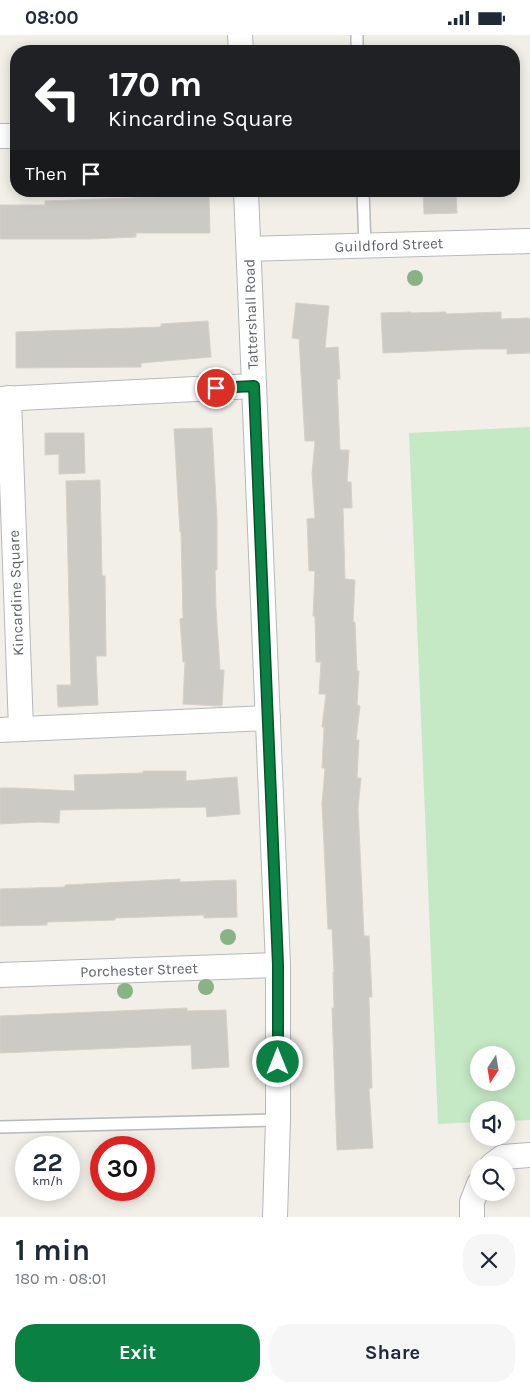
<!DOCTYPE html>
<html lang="en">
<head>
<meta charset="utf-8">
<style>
	body { margin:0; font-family:Karla,sans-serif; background:#f6f6f7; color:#1f2937; height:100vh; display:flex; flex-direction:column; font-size:19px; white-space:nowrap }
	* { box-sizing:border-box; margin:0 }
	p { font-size:16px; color:#747a83 }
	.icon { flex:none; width:28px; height:28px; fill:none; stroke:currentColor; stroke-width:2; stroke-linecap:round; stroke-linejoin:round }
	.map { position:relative; height:1182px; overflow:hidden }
	.sheet { display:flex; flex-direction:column; background:#fff; flex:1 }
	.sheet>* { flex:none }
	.banner { position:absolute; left:10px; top:10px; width:510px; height:152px; border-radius:20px; box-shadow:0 2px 12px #0003; background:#202124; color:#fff; overflow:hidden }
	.needle { width:32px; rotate:192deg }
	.buttons { position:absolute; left:470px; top:1011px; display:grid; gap:10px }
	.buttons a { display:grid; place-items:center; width:45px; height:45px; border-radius:50%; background:#fff; box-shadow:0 2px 12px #0003; font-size:25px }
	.speed { position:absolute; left:15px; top:1101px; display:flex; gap:10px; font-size:25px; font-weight:700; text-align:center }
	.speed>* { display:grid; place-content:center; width:65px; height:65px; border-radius:50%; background:#fff; box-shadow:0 2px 12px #0003; line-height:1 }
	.speed small { font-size:12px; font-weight:400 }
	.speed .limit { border:8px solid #d22; background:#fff; color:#111 }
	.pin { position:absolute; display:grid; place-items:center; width:42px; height:42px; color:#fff; margin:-21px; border:2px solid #fff; border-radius:50%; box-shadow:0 1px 5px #0007 }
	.me { position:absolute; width:55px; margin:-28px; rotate:0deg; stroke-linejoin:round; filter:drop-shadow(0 0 4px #0008) }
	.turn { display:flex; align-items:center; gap:18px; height:105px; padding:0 15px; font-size:22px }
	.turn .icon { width:65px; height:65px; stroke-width:2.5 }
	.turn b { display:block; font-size:35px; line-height:42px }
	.then { display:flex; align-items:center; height:48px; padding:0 15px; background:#0003; gap:10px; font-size:19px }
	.round { display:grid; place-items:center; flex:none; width:52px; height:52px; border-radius:20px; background:#f6f6f7 }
	.headline { display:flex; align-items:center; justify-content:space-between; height:85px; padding:0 15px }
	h1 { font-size:30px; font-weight:700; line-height:38px }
	.cta { display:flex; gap:10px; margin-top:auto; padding:10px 15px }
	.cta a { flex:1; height:58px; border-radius:20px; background:#0b8043; color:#fff; font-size:20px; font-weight:700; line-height:58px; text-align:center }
	.cta a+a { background:#f6f6f7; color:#1f2937 }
	.status { display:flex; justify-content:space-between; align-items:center; height:35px; padding:0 25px; background:#fff; direction:ltr }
	.status svg { height:14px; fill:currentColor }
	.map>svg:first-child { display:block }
	.green { fill:#c5e8c5; fill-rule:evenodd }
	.building { fill:#cccac5; stroke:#d6d1c6 }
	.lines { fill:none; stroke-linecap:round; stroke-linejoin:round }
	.service-casing { stroke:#b5b8bc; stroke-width:14 }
	.minor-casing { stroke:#b5b8bc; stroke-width:26 }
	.service { stroke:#fff; stroke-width:11 }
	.minor { stroke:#fff; stroke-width:24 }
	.tree { fill:#89b387 }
	.route-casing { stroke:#07532c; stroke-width:12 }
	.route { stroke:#0b8043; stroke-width:9 }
	.labels { text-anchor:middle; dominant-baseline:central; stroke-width:4.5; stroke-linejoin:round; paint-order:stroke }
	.street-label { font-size:15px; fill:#5f6368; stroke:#fff }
</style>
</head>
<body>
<div class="status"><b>08:00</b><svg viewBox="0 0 49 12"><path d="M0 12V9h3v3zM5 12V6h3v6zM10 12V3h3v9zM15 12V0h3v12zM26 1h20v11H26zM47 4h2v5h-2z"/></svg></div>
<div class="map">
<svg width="530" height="1182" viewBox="0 0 530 1182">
	<rect width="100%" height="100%" fill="#f1efe8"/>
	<!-- green -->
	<path class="green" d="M530,392v693l-24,1v-11h-27v12l-41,2 -29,-691zM479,1020h27v28h-27z"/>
	<!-- building -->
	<g class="building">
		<polygon points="423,156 456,156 457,178 424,179"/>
		<polygon points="209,159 210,198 136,198 136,202 91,204 0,204 0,170 45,170 45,166 158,162 158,160"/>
		<polygon points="296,268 329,271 325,313 338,312 340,344 337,344 340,415 349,415 347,447 351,447 352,473 343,473 345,544 355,545 353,587 355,587 357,636 359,636 357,670 360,671 356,705 359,705 357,743 361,743 358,773 364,901 369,901 372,962 369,962 372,1053 369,1053 373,1113 337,1115 332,973 334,973 333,937 334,937 332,894 328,894 322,769 325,733 322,733 324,692 322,692 326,659 319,659 321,627 316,627 315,581 313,581 315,536 309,536 307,484 315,483 312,439 315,406 305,406 299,304 292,303"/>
		<polygon points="411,277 411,278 446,277 446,279 501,277 501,284 529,283 530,286 530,318 507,319 507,314 477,314 383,318 381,278"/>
		<polygon points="208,286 211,322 141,328 141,332 16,333 16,297 161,292 161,289"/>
		<polygon points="212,393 217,484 217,535 215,535 216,573 220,635 224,635 222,671 219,671 183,669 185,627 183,627 180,584 183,583 181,497 180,497 174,394"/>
		<polygon points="45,398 84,398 85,438 59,439 59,419 45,420"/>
		<polygon points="100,445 102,541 105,541 106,621 96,621 98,670 58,672 57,650 71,650 66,446"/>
		<polygon points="143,736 186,736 186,746 237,742 240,779 207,782 206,772 60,775 59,788 39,787 0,789 0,753 15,753 75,756 74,740 143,738"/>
		<polygon points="180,844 180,847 236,845 237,882 204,883 204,880 115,883 115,885 47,887 47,890 0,891 0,854 65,852 65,850"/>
		<polygon points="187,973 187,976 226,975 229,1032 192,1034 191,1010 0,1018 0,981"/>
	</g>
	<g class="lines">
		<defs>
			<g id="service">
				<polyline points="357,0 357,16"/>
				<polyline points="363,156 365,211"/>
				<polyline points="0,1092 278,1085"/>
			</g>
			<g id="minor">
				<polyline points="240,0 241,16"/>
				<polyline points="0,101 16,101"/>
				<polyline points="246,156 278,930 278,1085 275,1182"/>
				<polyline points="249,214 530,206"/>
				<polyline points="9,363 21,694"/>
				<polyline points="0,364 254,351"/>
				<polyline points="0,695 268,683"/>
				<polyline points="0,940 278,930"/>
				<polyline points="492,1130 503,1122 530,1120"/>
				<polyline points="472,1182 472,1167 479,1149"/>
			</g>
		</defs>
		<!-- service casing -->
		<use href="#service" class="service-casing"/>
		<!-- minor casing -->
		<use href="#minor" class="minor-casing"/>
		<!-- service -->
		<use href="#service" class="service"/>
		<!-- minor -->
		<use href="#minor" class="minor"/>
	</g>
	<!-- trees -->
	<g class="tree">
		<circle cx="415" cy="243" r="8"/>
		<circle cx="228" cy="902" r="8"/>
		<circle cx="206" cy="952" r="8"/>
		<circle cx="125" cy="956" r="8"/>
	</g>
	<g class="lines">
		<defs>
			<polyline id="route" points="216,353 254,351 278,930 278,1027"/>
		</defs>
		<!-- route casing -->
		<use href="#route" class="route-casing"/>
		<!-- route -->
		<use href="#route" class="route"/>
	</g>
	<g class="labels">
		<!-- street labels -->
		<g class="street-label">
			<text transform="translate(389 210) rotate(-2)">Guildford Street</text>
			<text transform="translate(251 279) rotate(-92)">Tattershall Road</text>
			<text transform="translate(16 558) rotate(-92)">Kincardine Square</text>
			<text transform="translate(139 935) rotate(-2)">Porchester Street</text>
		</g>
	</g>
</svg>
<div class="buttons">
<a><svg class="needle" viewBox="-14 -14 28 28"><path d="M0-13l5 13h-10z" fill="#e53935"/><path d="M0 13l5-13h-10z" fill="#747a83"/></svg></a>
<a><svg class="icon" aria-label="sound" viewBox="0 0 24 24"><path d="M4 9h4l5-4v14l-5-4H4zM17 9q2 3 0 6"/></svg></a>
<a><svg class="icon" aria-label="search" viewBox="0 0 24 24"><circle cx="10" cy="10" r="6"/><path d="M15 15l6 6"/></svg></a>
</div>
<div class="speed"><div>22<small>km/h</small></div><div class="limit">30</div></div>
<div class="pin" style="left:216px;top:353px;background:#d93025"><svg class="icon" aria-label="arrive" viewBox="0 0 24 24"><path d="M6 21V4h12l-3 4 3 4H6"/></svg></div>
<svg class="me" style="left:278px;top:1027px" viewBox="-20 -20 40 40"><circle r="17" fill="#0b8043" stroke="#fff" stroke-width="3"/><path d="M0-11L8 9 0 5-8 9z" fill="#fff"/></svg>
<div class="banner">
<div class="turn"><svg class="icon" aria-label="left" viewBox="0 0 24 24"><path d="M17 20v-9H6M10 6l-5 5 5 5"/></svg><div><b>170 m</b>Kincardine Square</div></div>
<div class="then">Then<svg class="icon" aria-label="arrive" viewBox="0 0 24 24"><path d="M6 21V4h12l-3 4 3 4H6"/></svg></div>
</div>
</div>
<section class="sheet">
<div class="headline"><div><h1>1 min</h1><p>180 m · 08:01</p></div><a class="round"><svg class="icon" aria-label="close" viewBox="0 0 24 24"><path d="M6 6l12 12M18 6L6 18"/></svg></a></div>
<div class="cta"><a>Exit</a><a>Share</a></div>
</section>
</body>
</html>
